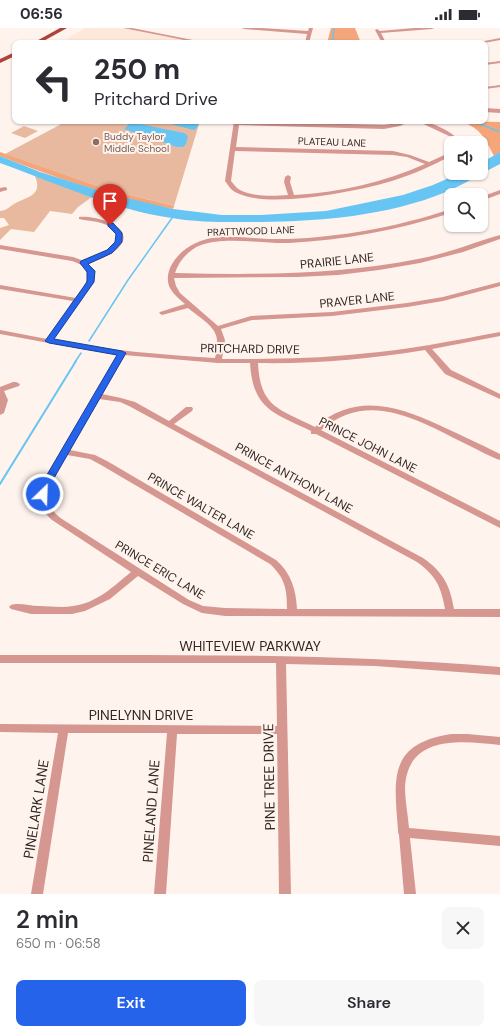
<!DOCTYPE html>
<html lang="en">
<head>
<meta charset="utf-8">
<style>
	body { margin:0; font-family:"DM Sans",sans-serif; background:#f7f7f7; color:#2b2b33; height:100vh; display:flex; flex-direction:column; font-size:15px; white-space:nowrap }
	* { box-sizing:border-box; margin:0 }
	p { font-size:13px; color:#7c7c81 }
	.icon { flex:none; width:22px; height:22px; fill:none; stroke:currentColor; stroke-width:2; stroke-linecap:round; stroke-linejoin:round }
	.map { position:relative; height:866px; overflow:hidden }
	.panel { display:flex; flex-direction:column; background:#fff; flex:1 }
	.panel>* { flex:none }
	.hud { position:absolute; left:12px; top:12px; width:476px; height:84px; border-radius:8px; box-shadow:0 1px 3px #0004; background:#fff; color:#2b2b33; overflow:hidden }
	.fabs { position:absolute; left:444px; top:108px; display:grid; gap:8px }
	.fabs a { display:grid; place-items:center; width:44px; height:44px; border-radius:8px; background:#fff; box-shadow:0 1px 3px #0004; font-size:20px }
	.pin { position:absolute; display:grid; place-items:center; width:34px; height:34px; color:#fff; margin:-41px -17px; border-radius:50% 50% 50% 0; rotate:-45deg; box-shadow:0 0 4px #0007 }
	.pin .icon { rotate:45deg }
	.me { position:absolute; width:44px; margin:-22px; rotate:24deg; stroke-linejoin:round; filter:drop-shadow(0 0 3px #0008) }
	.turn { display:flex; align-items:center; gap:14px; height:84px; padding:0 16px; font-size:18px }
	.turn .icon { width:52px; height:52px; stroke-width:2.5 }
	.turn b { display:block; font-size:28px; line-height:34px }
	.round { display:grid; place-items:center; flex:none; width:42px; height:42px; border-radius:8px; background:#f7f7f7 }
	.headline { display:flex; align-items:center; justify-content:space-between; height:68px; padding:0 16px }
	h1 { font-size:24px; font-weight:600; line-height:30px }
	.action { display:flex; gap:8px; margin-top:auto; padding:8px 16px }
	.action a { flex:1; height:46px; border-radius:8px; background:#2563eb; color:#fff; font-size:16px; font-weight:600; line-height:46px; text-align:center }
	.action a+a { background:#f7f7f7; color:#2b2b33 }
	.status { display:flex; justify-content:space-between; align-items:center; height:28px; padding:0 20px; background:#fff; direction:ltr }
	.status svg { height:11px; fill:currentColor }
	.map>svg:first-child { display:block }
	.built { fill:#fee8dc }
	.green { fill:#e9b99f }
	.forest { fill:#f4a57a }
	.water { fill:#67c5f3 }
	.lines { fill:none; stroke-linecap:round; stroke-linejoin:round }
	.stream-far1 { stroke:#67c5f3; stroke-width:1.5 }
	.stream { stroke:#67c5f3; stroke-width:2 }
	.minor { fill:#d69791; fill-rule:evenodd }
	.major { fill:#af423c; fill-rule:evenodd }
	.route { fill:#2563eb; stroke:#184099 }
	.education-dot { fill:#8d6e63; stroke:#fff3ed; stroke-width:1.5 }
	.labels { text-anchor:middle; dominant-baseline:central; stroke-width:4; stroke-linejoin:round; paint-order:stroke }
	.far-education-label { font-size:10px; fill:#785e54; stroke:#fff3ed; text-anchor:start }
	.far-street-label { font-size:10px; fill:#322722; stroke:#fff3ed }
	.street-label { font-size:12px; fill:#322722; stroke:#fff3ed }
	.near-street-label { font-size:14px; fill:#322722; stroke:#fff3ed }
</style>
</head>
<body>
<div class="status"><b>06:56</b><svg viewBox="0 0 49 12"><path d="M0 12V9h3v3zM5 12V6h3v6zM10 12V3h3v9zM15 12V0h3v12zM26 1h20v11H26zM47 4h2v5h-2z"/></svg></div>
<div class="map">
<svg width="500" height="866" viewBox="0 0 500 866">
	<rect width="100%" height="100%" fill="#fff3ed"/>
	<!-- built -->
	<polygon class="built" points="85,0 121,0 195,14 65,15 68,13 68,10"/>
	<!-- green -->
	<g class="green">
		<polygon points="67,93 200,93 174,178 106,161 5,126"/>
		<polygon points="24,98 38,103 25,110 11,105"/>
		<path d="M35,148l57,21 -14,10 -6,7 -22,-3 -16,21 -23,-3 -11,11v-12l9,-3 -5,-7h-4v-7c6,0 9,-4 14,-7 14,-8 29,-8 21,-28z"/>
	</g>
	<!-- forest -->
	<g class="forest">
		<polygon points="331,0 355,0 361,15 327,15"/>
		<path d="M461,93l39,1v30l-6,4c-9,-18 -13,-27 -33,-35z"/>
		<path d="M0,124l106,37 68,17 -1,3c-60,-11 -117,-31 -173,-53z"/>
	</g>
	<!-- water -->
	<g class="water">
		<polygon points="172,93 200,93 196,101 193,102 171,96 170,95"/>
		<polygon points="135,95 184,105 188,108 186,116 183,119 177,119 124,101 129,96"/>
		<path d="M500,124v12c-18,9 -35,20 -54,28 -59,24 -123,29 -186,30 -29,0 -59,1 -88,-4 -58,-8 -117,-35 -172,-55v-7l40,16 70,22 63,15 49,6h39l65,-4 77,-16 30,-10 27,-12h21v-10z"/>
	</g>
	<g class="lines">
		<!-- stream-far1 -->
		<g class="stream-far1">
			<polyline points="332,15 334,0"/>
			<polyline points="473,93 500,104"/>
			<polyline points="89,313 128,252 172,190"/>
			<polyline points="75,334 81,325"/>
		</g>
		<!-- stream -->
		<polyline class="stream" points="0,456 76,333"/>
		<!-- minor -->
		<g class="minor">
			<polygon points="123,0 132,0 208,15 199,15"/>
			<polygon points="242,0 262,0 308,3 309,0 313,0 309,15 305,15 307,6 244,1"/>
			<polygon points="414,0 434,0 432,1 381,5 386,15 382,15 375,2 377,1 380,3"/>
			<polygon points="500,10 500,12 484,15 474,15"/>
			<polygon points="500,33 500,35 485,37 485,35"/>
			<polygon points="500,57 500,59 485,61 485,59"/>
			<polygon points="485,80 500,81 500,85 485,84"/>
			<path d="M234,93l150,4c9,-1 18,-4 27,-4l-11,5 -16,3 -145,-4 -3,22 157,4 17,4 19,7 22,-10v4c-18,9 -37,18 -56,24 -34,11 -129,30 -160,12 -4,-2 -7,-7 -10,-11zM235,123l158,4 14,2 18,7c-41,18 -86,29 -131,31l-4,-13 1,-5 -3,-2 -3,2 -1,5 4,13c-15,1 -34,2 -48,-5 -4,-2 -6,-6 -9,-9z"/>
			<path d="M417,93c15,0 36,11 45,22h-6l-7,-7z"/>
			<polygon points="5,159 7,160 7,162 0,164 0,160"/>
			<polygon points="500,162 500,166 481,173 481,169"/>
			<path d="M451,181v4c-53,17 -107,27 -162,30 -26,1 -64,-7 -88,2 -13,5 -22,16 -26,28 82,2 163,2 243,-14 28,-5 54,-16 82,-24v4l-37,13 -43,11 -41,7 -41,5 -41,2 -123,1 2,8 4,7 38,33 33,-10 81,-4 75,-9 36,-6 57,-15v4l-57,15 -36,6 -75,9 -80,4 -31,9 4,11 -3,19c46,0 91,0 137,-5 47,-4 94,-13 141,-22v4l-68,13 19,21 49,24v5l-55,-25 -20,-24c-55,9 -111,14 -167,13 2,45 22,46 57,64 40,-34 80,-22 124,-2 20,9 41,19 61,29v6c-10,-3 -21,-10 -30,-14 -49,-24 -100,-58 -149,-16l179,91v7l-184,-94h-5v-3c-37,-18 -58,-21 -61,-68h-32l-94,-8 -22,39 19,4 14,4 34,19 17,-14h6l1,2 -1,2 -18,13 249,134c20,14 27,27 31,51h46v8l-275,-1 -23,-3 -19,-9 -45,-28 -28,23 -25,12 -13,3h-41l-20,-5 -2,-2 2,-2c8,-3 19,1 28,1 11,0 23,2 34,0 24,-3 41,-20 58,-34l-79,-52c-10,-9 -15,-19 -12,-32l78,-133 -42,-7 -76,-14v-4l47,9 26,-38 -73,-12v-4l76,13c11,-16 21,-29 -4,-37l-72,-12v-4l73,12 11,4c9,-4 39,-13 32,-28 -2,-4 -6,-6 -9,-8 -9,-4 -19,-4 -28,-6v-2c12,-2 53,7 43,26 -7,12 -23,16 -34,21l6,9 -1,9 -40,58c54,10 108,15 162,18 8,-29 -6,-33 -27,-50l-26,7 -3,-2 1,-1 25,-8c-6,-5 -13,-11 -16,-18 -6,-18 12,-37 27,-43 21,-10 49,-5 72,-4 14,0 27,0 40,-1 34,-3 69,-8 102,-17 14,-3 27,-8 41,-12zM99,371l21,3 9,4 288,156c19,14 24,24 28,47h-148c-1,-20 -6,-36 -21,-49l-169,-99 -12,-6 -25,-5zM67,427l23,4 11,6 169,99c15,14 17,25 17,45l-62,-1 -22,-2 -14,-6 -127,-81c-11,-8 -16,-17 -14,-31z"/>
			<polygon points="13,354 16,354 20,356 19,358 4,363 8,372 4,385 0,387 0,359"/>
			<path d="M0,627c167,0 333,-2 500,12v8l-125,-9 -89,-2 5,230h-12l-2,-160h-100l-11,160h-12l13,-161h-99l-25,161h-12l27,-161 -58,-1v-8l277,2 -1,-63h-276z"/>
			<path d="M451,706h16l33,3v8c-38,-4 -92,-11 -95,42 0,13 3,28 4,41l91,8v10l-90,-8 6,56h-12l-5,-59 -1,-3v-2c-4,-52 -10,-86 53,-96z"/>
		</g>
		<!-- major -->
		<g class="major">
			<polygon points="60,0 67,0 40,15 33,15"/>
			<polygon points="15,24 15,28 0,35 0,31"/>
		</g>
	</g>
	<!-- route -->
	<polygon class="route" points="108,195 113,195 122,205 122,214 112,225 88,236 95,243 94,254 54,311 122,323 126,325 50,457 48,466 43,469 38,466 41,457 117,327 49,315 45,313 87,254 87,244 80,235 81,233 107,222 115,214 116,206 108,198"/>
	<!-- markers -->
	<circle class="education-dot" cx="96" cy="114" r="4"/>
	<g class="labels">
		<!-- far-education labels -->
		<g class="far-education-label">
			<text x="104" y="108">Buddy Taylor<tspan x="104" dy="12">Middle School</tspan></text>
		</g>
		<!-- far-street labels -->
		<g class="far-street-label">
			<text transform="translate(332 114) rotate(2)">PLATEAU LANE</text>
			<text transform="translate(251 203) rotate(-2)">PRATTWOOD LANE</text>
		</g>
		<!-- street labels -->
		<g class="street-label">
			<text transform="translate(337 233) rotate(-6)">PRAIRIE LANE</text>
			<text transform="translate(357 272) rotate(-6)">PRAVER LANE</text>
			<text transform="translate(250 321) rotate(1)">PRITCHARD DRIVE</text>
			<text transform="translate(368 417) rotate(27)">PRINCE JOHN LANE</text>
			<text transform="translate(294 450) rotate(29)">PRINCE ANTHONY LANE</text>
			<text transform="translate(201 478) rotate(30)">PRINCE WALTER LANE</text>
			<text transform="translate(160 542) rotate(31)">PRINCE ERIC LANE</text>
		</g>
		<!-- near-street labels -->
		<g class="near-street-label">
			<text x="250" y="618">WHITEVIEW PARKWAY</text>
			<text x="141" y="687">PINELYNN DRIVE</text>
			<text transform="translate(269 749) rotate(-91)">PINE TREE DRIVE</text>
			<text transform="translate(36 781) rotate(-81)">PINELARK LANE</text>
			<text transform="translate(151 783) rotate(-86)">PINELAND LANE</text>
		</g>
	</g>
</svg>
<div class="fabs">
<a><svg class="icon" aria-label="sound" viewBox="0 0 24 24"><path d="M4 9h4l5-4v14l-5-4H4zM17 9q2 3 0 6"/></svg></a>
<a><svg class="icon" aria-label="search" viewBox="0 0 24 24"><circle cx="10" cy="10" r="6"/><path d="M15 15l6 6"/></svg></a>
</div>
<div class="pin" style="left:110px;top:197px;background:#d93025"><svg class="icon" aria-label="arrive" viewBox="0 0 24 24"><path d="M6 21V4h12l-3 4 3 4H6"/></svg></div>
<svg class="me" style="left:43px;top:466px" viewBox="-20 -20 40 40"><circle r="17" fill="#2563eb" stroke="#fff" stroke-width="3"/><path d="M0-11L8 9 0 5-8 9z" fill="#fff"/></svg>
<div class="hud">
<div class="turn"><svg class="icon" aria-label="left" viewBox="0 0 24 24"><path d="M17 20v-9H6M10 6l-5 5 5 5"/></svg><div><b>250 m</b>Pritchard Drive</div></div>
</div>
</div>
<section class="panel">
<div class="headline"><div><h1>2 min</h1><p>650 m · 06:58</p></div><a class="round"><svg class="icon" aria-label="close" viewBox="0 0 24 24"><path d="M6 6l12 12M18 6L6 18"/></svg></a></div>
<div class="action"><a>Exit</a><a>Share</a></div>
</section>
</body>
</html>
